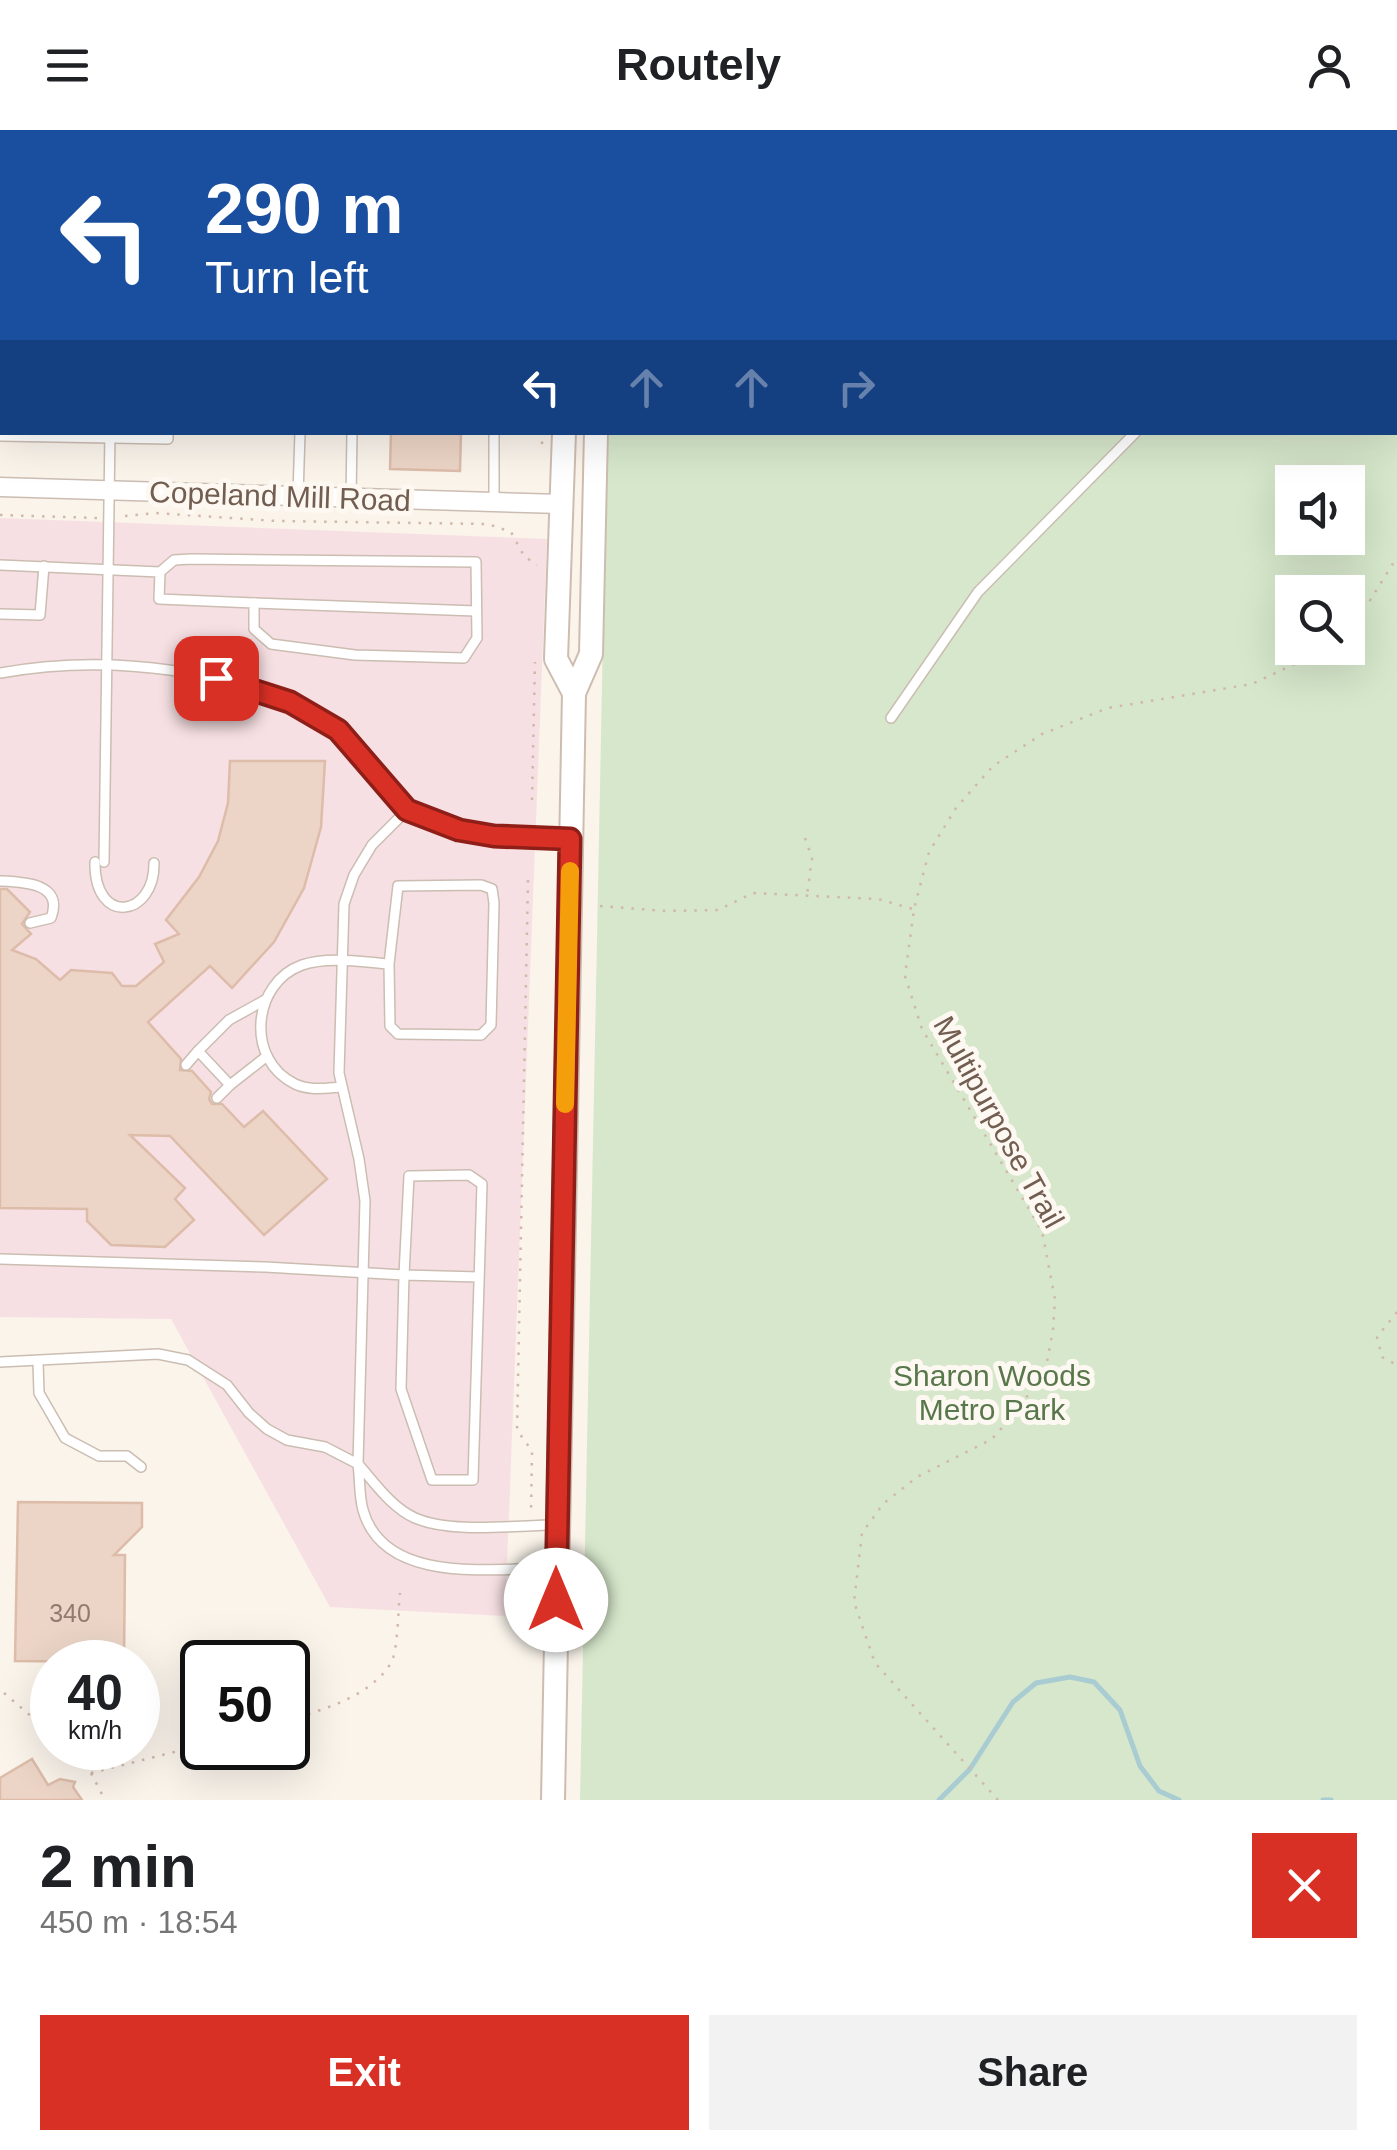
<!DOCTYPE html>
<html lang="en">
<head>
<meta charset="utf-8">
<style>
	body { margin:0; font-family:Arial,sans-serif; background:#f2f2f2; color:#202124; height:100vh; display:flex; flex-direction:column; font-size:38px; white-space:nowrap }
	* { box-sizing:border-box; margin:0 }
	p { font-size:32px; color:#757577 }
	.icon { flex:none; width:55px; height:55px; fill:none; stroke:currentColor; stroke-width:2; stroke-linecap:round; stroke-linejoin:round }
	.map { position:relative; height:1670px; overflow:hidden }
	.panel { display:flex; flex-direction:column; background:#fff; flex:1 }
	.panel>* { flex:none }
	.guide { position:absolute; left:0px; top:0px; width:1398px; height:305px; box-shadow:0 10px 40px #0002; background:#1a4fa0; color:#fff; overflow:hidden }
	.buttons { position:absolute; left:1275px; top:335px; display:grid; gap:20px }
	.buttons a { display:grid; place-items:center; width:90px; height:90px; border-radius:0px; background:#fff; box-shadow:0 10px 40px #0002; font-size:50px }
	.speed { position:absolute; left:30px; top:1510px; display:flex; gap:20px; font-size:50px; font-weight:700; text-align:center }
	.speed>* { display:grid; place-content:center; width:130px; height:130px; border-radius:50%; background:#fff; box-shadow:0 10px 40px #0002; line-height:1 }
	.speed small { font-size:25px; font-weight:400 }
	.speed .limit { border:5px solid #111; border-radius:15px; background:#fff; color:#111 }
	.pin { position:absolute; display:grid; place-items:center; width:85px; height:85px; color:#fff; margin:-42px; border-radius:20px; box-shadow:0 5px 15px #0006 }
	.me { position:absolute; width:110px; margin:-55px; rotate:0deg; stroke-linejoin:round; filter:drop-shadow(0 0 8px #0008) }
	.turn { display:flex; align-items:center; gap:35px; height:210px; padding:0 40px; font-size:45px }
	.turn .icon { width:130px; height:130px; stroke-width:2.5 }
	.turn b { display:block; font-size:70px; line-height:85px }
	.lanes { display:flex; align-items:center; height:95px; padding:0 40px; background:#0003; justify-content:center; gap:50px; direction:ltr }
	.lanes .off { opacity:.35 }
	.round { display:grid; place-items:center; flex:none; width:105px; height:105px; border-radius:0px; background:#f2f2f2 }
	.summary { display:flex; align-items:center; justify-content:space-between; height:170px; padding:0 40px }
	h1 { font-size:60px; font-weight:600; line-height:75px }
	.button { display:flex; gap:20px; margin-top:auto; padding:20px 40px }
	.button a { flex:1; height:115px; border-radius:0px; background:#d93025; color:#fff; font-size:40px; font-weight:600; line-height:115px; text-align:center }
	.button a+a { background:#f2f2f2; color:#202124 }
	header { display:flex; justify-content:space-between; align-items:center; height:130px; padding:0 40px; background:#fff; font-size:45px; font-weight:600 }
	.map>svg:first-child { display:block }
	.commercial { fill:#f9e8e1 }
	.medical { fill:#f7e0e3 }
	.green { fill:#d6e7cb; fill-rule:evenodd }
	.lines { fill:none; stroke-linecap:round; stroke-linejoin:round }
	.stream { stroke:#a9ccd2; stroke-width:5 }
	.building { fill:#ecd5c6; stroke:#ddbca9; stroke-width:2.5 }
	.lane-casing { stroke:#cbbdb2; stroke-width:12 }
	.street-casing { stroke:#cbbdb2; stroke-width:21 }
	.secondary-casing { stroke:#cdbdb0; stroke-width:26 }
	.path { stroke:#d1b8a9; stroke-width:2.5; stroke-dasharray:2.5 8; stroke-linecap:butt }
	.lane { stroke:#fff; stroke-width:9 }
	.street { stroke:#fff; stroke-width:18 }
	.secondary { stroke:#fff; stroke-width:22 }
	.route-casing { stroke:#8d1f18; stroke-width:25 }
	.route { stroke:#d93025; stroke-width:18 }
	.slow { stroke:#f59e0b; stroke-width:18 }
	.labels { text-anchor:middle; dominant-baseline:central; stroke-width:10; stroke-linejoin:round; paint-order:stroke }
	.number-label { font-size:25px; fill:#907b6e }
	.street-label { font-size:30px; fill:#725d51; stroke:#fdf8f1 }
	.park-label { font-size:30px; fill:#58774b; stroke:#fdf8f1 }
</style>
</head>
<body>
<header><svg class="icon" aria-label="menu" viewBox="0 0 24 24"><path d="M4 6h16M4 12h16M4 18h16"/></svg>Routely<svg class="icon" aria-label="person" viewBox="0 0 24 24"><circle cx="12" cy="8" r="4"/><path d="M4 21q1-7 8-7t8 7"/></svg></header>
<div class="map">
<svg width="1397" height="1670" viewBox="0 0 1397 1670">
	<rect width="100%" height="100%" fill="#faf4eb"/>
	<!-- commercial -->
	<polygon class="commercial" points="0,0 542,0 2,2 2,96"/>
	<!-- medical -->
	<polygon class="medical" points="0,388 547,409 505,1486 330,1477 171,1189 0,1187"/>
	<!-- green -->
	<path class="green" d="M613,0h784v1670h-817l27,-1367 788,-1v-300zM1292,352h56v56h-56zM1292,462h56v56h-56z"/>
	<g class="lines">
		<!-- stream -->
		<g class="stream">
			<polyline points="939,1670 970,1639 1013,1572 1036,1553 1070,1547 1094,1552 1120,1580 1140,1636 1159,1661 1179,1670"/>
			<polyline points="1323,1670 1331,1670"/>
		</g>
	</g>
	<!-- building -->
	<g class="building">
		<polygon points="391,302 461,302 460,341 390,339"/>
		<polygon points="230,631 325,631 321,697 304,758 274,812 232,858 210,836 148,892 181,929 180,940 192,941 211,962 209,969 212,974 222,974 244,997 263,981 327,1049 264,1105 170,1006 130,1005 185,1058 175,1069 194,1090 165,1117 111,1115 87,1091 87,1079 0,1078 0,759 7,759 30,782 22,794 31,804 12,820 36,829 60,850 71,840 112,843 122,856 136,856 164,832 155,814 179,804 166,790 199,747 218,711 228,673"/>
		<polygon points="18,1372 142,1373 142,1397 114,1425 125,1425 124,1532 15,1531"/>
		<polygon points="32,1629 48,1655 60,1649 75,1652 73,1657 82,1670 0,1670 0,1648"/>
	</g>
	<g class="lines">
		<defs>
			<g id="lane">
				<polyline points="322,0 323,2"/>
				<polyline points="405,0 406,2"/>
				<polyline points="526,0 526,2"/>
				<polyline points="0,84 2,84"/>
				<polyline points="1395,93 1397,93"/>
				<polyline points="0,126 2,126"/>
				<polyline points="0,223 2,223"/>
				<polyline points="0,306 168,309 168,302"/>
				<polyline points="298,366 300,302"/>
				<polyline points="351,369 352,302"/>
				<polyline points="494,372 494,302"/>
				<polyline points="0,435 160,442 159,469 254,473 254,499 271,514 355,525 464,528 477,508 476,432 191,429 174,430 160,442"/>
				<polyline points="254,473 476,481"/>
				<polyline points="0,484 40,485 44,436"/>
				<path d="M0,543c107,-19 241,-6 334,54 29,19 45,57 71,80 7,7 18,9 28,12 44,18 88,18 135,20"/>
				<polyline points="891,588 978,462 1136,302"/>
				<path d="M95,732c-1,65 60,55 59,1"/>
				<polyline points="104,732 110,302"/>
				<path d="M0,751c24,1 64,2 51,37l-21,5"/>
				<polyline points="265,870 229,890 198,921 230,955 267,926"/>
				<polyline points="186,935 198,921"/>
				<path d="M342,957c-16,1 -32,4 -47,-3 -50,-24 -43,-101 7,-119 26,-9 60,-3 87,-1l9,-78 83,-1 11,4 2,14 -3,122 -10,10 -83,-1 -8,-8 -1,-62"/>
				<polyline points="217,968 230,955"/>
				<path d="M0,1129l265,8 139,8 -3,114 31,91h41c3,-99 6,-197 9,-296l-13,-9 -60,1 -5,99 75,2"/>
				<polyline points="0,1232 158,1224 188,1230 227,1255 249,1283 267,1299 287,1310 325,1317 358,1334 365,1071 359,1029 339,943 344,774 354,745 372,715 407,680"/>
				<polyline points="38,1232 39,1263 65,1308 99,1326 127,1326 141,1337"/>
				<path d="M555,1438c-60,0 -171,18 -192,-58 -4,-14 -3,-31 -5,-46 17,19 33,43 57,54 37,16 100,7 141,7"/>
			</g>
			<polyline id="street" points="0,357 561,374"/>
			<g id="secondary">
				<polyline points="569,2 569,0"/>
				<polyline points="602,2 602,0"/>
				<polyline points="564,302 556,529 574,563"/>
				<polyline points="553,1670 574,563 591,524 596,302"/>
			</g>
		</defs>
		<!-- lane casing -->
		<use href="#lane" class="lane-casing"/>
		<!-- street casing -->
		<use href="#street" class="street-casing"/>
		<!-- secondary casing -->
		<use href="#secondary" class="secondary-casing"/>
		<!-- path -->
		<g class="path">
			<polyline points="1380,2 1380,0"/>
			<polyline points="1395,135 1397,140"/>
			<polyline points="542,314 542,302"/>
			<polyline points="0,385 97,388"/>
			<polyline points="125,386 155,383 277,391 488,394 511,402 524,426 537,435"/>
			<polyline points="1348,494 1369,472 1397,427"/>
			<polyline points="532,670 535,532"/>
			<polyline points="805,708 812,728 807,765"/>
			<polyline points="528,750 517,1300 532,1321 531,1383"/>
			<polyline points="600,776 666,781 718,780 753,763 878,769 913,779"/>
			<polyline points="1397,1182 1377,1207 1382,1227 1397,1235"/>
			<polyline points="530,1474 531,1451"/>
			<polyline points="4,1563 39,1593 52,1596"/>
			<path d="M288,1590c34,-10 82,-23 103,-57 7,-12 7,-54 9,-70"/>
			<polyline points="72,1618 91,1643 105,1670"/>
			<polyline points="91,1643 202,1615"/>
			<polyline points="998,1670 875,1533 854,1472 862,1403 883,1374 917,1347 992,1309 1022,1275 1047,1232 1053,1200 1055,1169 1042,1101 922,899 905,846 914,779 929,722 956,678 993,636 1042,604 1108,578 1252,554 1318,523 1324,518"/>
		</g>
		<!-- lane -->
		<use href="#lane" class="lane"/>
		<!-- street -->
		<use href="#street" class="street"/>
		<!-- secondary -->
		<use href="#secondary" class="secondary"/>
	</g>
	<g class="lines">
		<defs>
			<polyline id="route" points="216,548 290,572 338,600 407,680 459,700 494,706 570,709 556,1470"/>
		</defs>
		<!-- route casing -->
		<use href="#route" class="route-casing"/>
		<!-- route -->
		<use href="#route" class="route"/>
		<!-- slow -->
		<polyline class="slow" points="565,974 570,741"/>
	</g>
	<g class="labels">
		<!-- number labels -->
		<g class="number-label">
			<text x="70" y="1483">340</text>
		</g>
		<!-- street labels -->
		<g class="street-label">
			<text transform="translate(280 366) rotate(2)">Copeland Mill Road</text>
			<text transform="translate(999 992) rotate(61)">Multipurpose Trail</text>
		</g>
		<!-- park labels -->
		<g class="park-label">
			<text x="992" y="1245">Sharon Woods<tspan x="992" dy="34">Metro Park</tspan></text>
		</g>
	</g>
</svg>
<div class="buttons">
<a><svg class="icon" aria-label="sound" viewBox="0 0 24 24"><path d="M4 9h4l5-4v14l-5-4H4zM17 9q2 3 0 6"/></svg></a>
<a><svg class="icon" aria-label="search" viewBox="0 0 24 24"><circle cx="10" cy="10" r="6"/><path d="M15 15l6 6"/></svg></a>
</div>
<div class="speed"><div>40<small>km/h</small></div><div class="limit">50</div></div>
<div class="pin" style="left:216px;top:548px;background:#d93025"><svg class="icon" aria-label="arrive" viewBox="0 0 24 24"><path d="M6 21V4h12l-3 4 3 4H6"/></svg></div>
<svg class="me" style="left:556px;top:1470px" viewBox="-20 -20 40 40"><circle r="19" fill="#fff"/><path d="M0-13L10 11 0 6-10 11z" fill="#d93025"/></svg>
<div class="guide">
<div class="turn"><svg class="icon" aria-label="left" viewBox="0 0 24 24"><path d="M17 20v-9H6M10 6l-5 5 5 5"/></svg><div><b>290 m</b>Turn left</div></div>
<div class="lanes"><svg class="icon" aria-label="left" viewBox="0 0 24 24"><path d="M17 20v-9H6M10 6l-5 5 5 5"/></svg><svg class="icon off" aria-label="ahead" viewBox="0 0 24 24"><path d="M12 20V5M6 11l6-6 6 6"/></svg><svg class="icon off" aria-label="ahead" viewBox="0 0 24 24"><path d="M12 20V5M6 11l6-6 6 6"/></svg><svg class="icon off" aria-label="right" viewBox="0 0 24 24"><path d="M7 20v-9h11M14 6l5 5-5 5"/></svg></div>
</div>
</div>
<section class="panel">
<div class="summary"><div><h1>2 min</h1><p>450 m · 18:54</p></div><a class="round" style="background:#d93025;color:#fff"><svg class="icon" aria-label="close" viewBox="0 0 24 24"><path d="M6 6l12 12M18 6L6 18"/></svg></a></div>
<div class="button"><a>Exit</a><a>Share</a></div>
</section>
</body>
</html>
